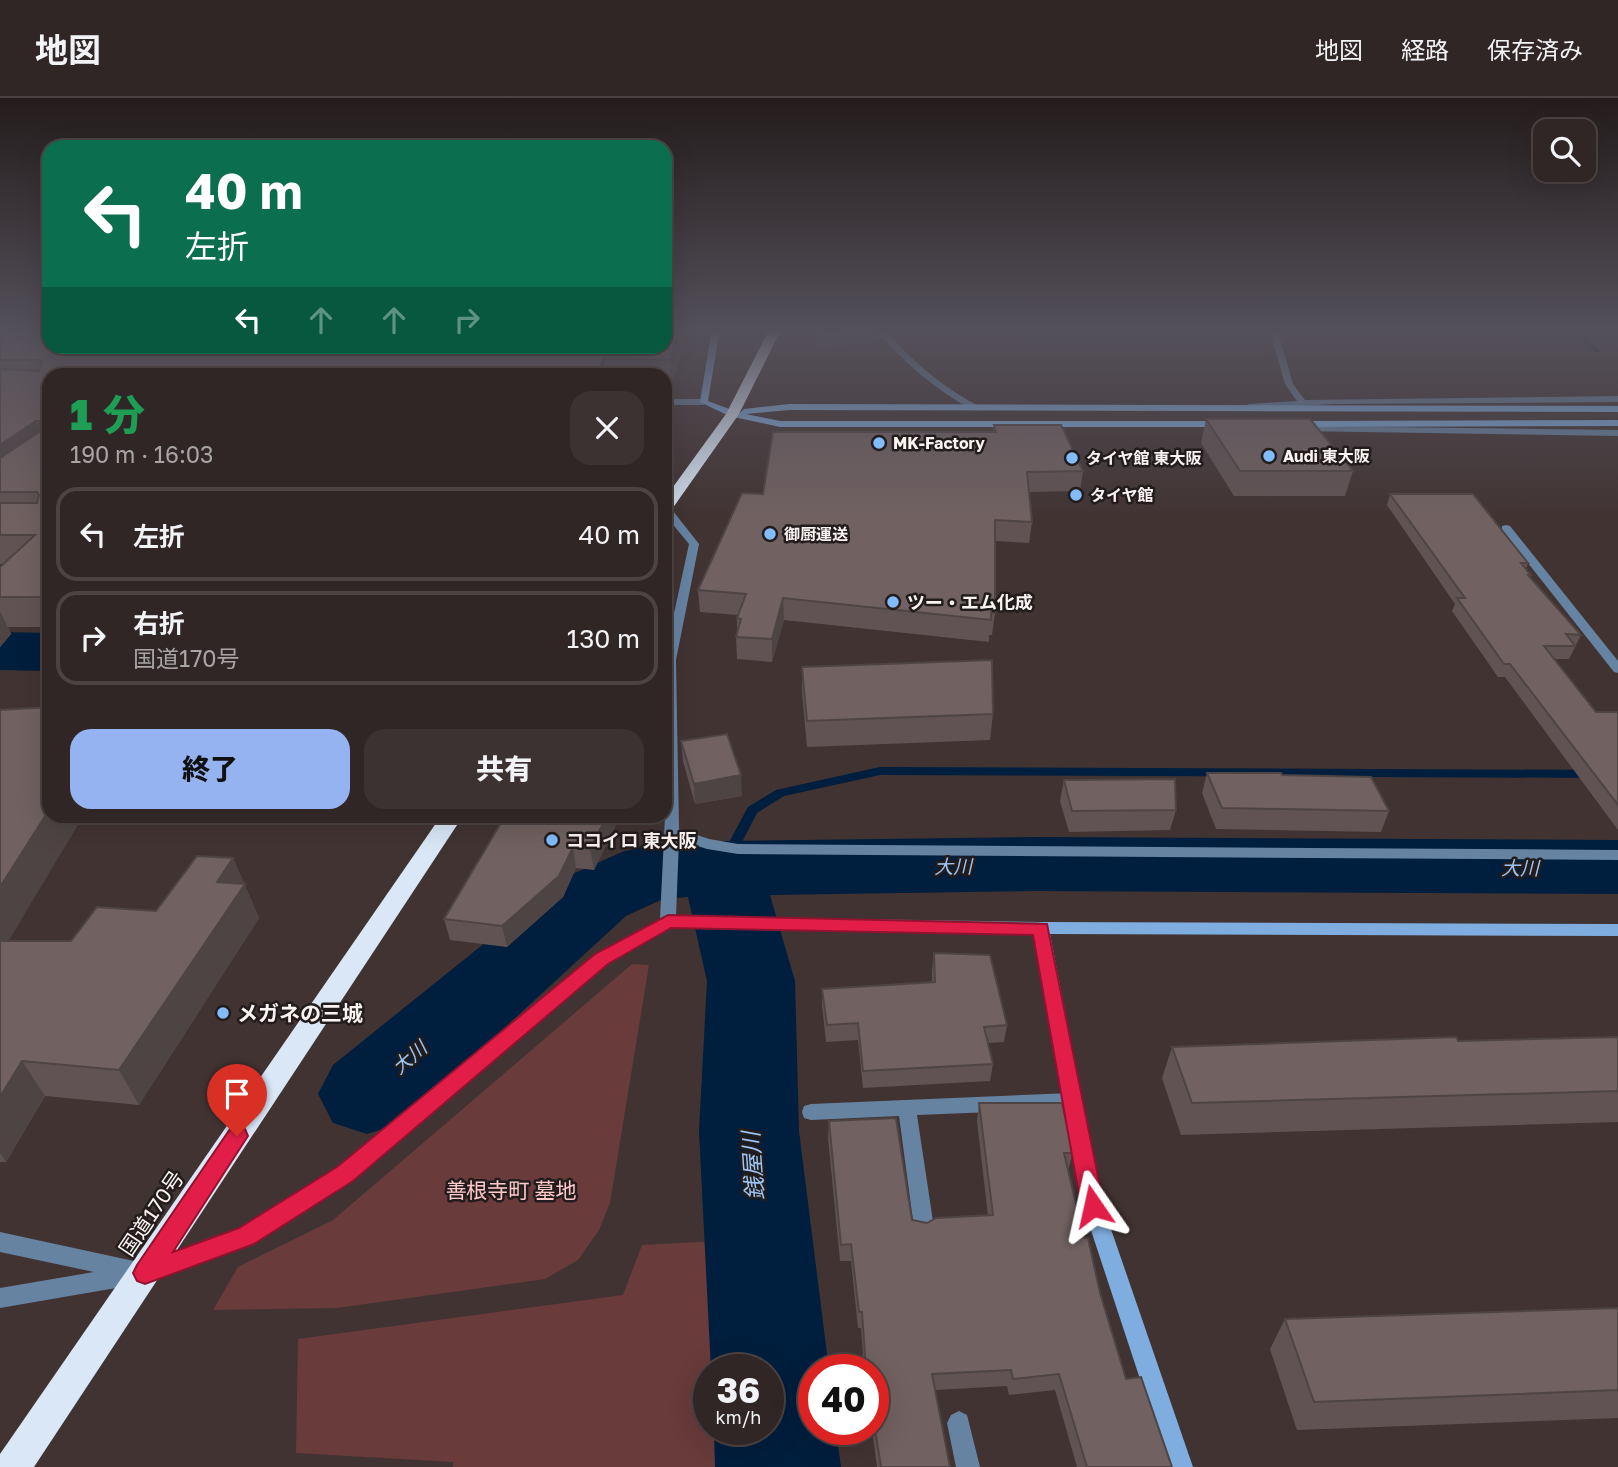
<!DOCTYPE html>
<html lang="ja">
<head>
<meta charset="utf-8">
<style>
	body { margin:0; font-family:"Golos Text","Noto Sans JP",sans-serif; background:#3d3232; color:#f1f3f6; height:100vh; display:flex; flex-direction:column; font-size:26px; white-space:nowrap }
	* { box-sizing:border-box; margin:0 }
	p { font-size:23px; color:#a8a5a7 }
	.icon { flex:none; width:38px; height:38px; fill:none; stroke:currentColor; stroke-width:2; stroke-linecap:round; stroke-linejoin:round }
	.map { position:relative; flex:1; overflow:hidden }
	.details { position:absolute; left:42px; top:270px; width:630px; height:455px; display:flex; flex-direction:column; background:#312626; border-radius:21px; box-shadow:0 7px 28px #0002,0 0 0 2px #4c4343 }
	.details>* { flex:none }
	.hud { position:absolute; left:42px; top:42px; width:630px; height:214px; border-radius:21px; box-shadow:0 7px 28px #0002,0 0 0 2px #4c4343; background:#0b6e4f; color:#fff; overflow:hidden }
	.fabs { position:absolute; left:1533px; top:21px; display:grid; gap:14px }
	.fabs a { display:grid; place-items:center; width:63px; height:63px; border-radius:14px; background:#312626; box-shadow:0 7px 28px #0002,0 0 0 2px #4c4343; font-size:35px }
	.speed { position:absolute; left:693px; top:1256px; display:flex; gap:14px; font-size:35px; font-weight:700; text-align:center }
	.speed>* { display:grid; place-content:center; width:91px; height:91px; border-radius:50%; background:#312626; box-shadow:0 7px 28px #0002,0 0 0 2px #4c4343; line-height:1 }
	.speed small { font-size:18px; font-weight:400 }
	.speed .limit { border:10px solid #d22; background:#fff; color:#111 }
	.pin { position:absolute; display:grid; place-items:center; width:60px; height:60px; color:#fff; margin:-72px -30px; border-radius:50% 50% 50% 0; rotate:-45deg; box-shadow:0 0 7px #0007 }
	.pin .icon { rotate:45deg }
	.me { position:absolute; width:77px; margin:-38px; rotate:349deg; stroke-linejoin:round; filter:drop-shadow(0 0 5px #0008) }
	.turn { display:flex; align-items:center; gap:24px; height:147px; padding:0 28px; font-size:32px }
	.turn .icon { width:91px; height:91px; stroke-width:2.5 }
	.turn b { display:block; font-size:49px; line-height:60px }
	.lanes { display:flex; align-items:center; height:66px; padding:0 28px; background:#0003; justify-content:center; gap:35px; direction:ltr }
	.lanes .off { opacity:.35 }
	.round { display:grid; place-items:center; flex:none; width:74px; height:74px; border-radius:21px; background:#3d3232 }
	.head { display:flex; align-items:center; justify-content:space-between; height:119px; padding:0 28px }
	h1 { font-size:42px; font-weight:800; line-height:52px; color:#1e9e55 }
	.button { display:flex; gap:14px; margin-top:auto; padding:14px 28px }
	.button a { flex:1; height:80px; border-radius:21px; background:#95b2f1; color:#111; font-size:28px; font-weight:800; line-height:80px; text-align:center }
	.button a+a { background:#3d3232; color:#f1f3f6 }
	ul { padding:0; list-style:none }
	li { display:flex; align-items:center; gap:21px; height:94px; margin:0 14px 10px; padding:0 14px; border:4px solid #4c4343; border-radius:21px }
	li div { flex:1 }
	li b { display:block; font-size:26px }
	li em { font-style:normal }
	header { display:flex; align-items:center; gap:42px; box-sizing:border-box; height:98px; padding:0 35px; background:#312626; border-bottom:2px solid #4c4343 }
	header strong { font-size:33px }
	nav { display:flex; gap:38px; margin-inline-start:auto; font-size:24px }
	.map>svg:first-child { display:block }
	.green { fill:#693b3b }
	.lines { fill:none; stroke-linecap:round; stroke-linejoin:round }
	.stream { fill:#001e3d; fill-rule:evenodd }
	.river { fill:#001e3d; fill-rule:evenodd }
	.street { fill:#6683a2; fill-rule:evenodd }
	.secondary { fill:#7faddf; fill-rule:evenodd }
	.highway { fill:#d9e7f7; fill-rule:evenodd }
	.wall { fill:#615353 }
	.shaded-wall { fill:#4f4444 }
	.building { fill:#716161; stroke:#4f4444; stroke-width:2 }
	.route { fill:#e11d48; stroke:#92132f; stroke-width:2 }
	.poi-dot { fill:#82bcfa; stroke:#231c1c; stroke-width:2.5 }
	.labels { text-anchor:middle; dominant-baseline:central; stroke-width:5; stroke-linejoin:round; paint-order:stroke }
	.far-poi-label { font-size:16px; font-weight:bold; fill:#fbf2f2; stroke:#231c1c; text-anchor:start }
	.poi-label { font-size:18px; font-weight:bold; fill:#fbf2f2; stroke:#231c1c; text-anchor:start }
	.water-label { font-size:19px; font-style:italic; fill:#9bc5f4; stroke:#231c1c }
	.near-poi-label { font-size:21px; font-weight:bold; fill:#fbf2f2; stroke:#231c1c; text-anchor:start }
	.near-park-label { font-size:21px; fill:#fecac8; stroke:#231c1c }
	.near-street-label { font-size:21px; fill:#fbf2f2; stroke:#231c1c }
	.near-water-label { font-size:23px; font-style:italic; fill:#9bc5f4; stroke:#231c1c }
</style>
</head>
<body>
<header>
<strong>地図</strong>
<nav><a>地図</a><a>経路</a><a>保存済み</a></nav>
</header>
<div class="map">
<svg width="1618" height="1369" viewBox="0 0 1618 1369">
	<rect width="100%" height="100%" fill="#413332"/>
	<!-- green -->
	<g class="green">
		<polygon points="632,866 649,867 610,1105 599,1132 578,1162 545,1181 337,1210 213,1212 238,1169 333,1122"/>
		<polygon points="720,1143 718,1272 709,1272 709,1332 718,1332 717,1369 453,1369 453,1364 296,1355 298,1241 623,1197 642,1147"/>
	</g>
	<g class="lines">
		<!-- stream -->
		<g class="stream">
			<polygon points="1566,230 1573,230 1599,252 1599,254 1595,254"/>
			<polygon points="880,669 1618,672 1618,680 880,677 784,698 757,715 727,773 717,773 715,770 748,709 776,692"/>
		</g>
		<!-- river -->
		<g class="river">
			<polygon points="0,534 49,535 49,573 0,572"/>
			<polygon points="1040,739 1618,742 1618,796 1040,793 770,797 795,883 799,1033 829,1272 814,1272 814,1332 836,1332 841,1369 715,1369 714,1332 768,1332 768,1272 711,1272 699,1033 707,883 688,799 663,801 626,818 401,1025 367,1036 333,1025 318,996 333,967 568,778 622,754 650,746 722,743"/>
		</g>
		<!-- street -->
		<g class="street">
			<path d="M875,230h8c29,32 56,57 94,77v4h-6c-38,-21 -68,-47 -96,-81z"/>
			<polygon points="1269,230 1277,230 1293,286 1305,302 1618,298 1618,304 1333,306 1251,311 1247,308 1248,306 1297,303 1285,286"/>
			<polygon points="665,301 704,301 708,304 704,307 665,307"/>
			<polygon points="1301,328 1618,332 1618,338 1298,333 1298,329"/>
			<polygon points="665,407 669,408 699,446 676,562 679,731 709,741 738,746 1618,752 1618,762 738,756 707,751 679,742 676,818 1041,824 1047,826 1049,830 1047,834 1041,836 671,830 608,865 352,1082 253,1145 145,1185 0,1210 0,1190 94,1174 0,1154 0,1134 143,1165 239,1131 338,1070 596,857 660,821 665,718 665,557 689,446 665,417"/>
			<polygon points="1506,427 1510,428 1618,563 1618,575 1614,574 1502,432 1502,428"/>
			<polygon points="1071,995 1078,998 1080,1003 1078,1008 1071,1011 917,1017 934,1130 931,1137 924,1139 917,1137 914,1130 899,1018 811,1022 804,1020 802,1014 804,1008 811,1006"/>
			<polygon points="959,1313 967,1317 980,1369 956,1369 947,1325 951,1317"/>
		</g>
		<!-- secondary -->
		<g class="secondary">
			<polygon points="712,230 720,230 708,303 740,315 744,311 789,306 1618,308 1618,314 789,312 746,316 780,323 1223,323 1227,326 1223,329 780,329 729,318 700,304"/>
			<polygon points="1618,322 1618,328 1296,329 1292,326 1296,323"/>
			<polygon points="1041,824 1618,826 1618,838 1050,836 1103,1108 1193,1369 1169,1369 1083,1108 1033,830 1035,826"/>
		</g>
		<!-- highway -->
		<g class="highway">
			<polygon points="770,230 782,230 739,316 670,414 665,416 665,400 726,316"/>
			<polygon points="441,718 463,718 34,1369 0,1369 0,1356"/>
		</g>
	</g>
	<!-- wall -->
	<g class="wall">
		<polygon points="0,230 685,242 672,286 665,286 665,276 49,276 49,529 8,529 11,536 0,549 0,469 3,466 0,466"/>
		<polygon points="1206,321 1353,373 1345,398 1234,398 1201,345"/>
		<polygon points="994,327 1083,373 1080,393 1029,394 1032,424 1029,445 995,443 995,515 992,537 989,537 989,544 784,522 772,564 737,561 736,539 737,534 737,520 738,517 700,514 698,492 763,396 993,334"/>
		<polygon points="1390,396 1528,465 1526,471 1531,477 1530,480 1581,537 1569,561 1554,561 1596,614 1618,614 1618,732 1505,579 1498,579 1452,513 1455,506 1387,407"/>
		<polygon points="802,569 993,616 990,642 807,649 802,595"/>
		<polygon points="0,612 49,718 83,718 8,843 71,843 156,813 233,760 259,820 139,1007 45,998 6,1064 0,1064"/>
		<polygon points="681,643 742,698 695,706 683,663"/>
		<polygon points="1207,675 1282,677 1389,713 1381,734 1216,731 1202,695"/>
		<polygon points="1064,682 1176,712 1170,732 1069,734 1060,703"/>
		<polygon points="505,718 620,718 594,772 576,770 563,799 507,849 450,842 444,821"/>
		<polygon points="934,855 1007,927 1004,944 988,945 993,966 990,983 863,990 858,942 826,944 822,907 822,891 932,884 932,872"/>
		<polygon points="1618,939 1618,1024 1181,1037 1162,980 1172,949"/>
		<polygon points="979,1005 1073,1055 1068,1072 1084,1140 1126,1281 1172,1369 1077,1369 1055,1292 1009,1297 1007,1288 935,1292 950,1369 877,1369 872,1332 873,1332 873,1272 864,1272 861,1230 858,1230 851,1163 840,1163 828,1040 829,1023 912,1122 927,1125 988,1118 977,1023"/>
		<polygon points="1618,1210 1618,1320 1297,1332 1270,1251 1285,1221"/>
	</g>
	<!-- shaded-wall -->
	<g class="shaded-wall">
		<polygon points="680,230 684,230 685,242 672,286 670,262"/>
		<polygon points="881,236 881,243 818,249 818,241"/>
		<polygon points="604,260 606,276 597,276"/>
		<polygon points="36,323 47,349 0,383 0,347"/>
		<polygon points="783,500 784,522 772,564 772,541"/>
		<polygon points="0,513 11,536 0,549"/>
		<polygon points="741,677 742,698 695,706 694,686"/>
		<polygon points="49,712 49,718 83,718 0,857 0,789"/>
		<polygon points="607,718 620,718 594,772 590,751"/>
		<polygon points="573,749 576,770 563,799 507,849 502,828"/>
		<polygon points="233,760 259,820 139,1007 119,972 217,784"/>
		<polygon points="22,963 45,998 6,1064 0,1055 0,999"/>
	</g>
	<!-- building -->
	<g class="building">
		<polygon points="0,230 49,230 49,248 665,248 665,230 680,230 670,262 604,260 597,276 49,276 49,499 0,499 0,469 35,437 0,437 0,405 37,405 39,397 37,394 0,394 0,360 39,334 40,323 36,323 0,347 0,271 39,273 42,265 39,262 0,262"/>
		<polygon points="819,230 876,230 881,236 818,241"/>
		<polygon points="1206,321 1310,321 1353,373 1240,373"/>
		<polygon points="994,327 1061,327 1083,373 1027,374 1032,424 995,422 995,515 991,514 991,522 783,500 772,541 736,539 741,521 737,520 746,496 698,492 742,395 763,396 773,334 996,334"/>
		<polygon points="1390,396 1473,396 1528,465 1521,465 1531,477 1528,477 1581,537 1566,536 1575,548 1544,548 1596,614 1618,614 1618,707 1510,566 1504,566 1457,500 1465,500"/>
		<polygon points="992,562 993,616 807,623 802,569"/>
		<polygon points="49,609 49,712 0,789 0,612"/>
		<polygon points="727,636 741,677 694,686 681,643"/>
		<polygon points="1207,675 1281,675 1282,677 1371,679 1389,713 1222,710"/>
		<polygon points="1175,681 1176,712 1072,713 1064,682"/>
		<polygon points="505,718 607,718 590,751 573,749 559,778 502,828 444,821"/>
		<polygon points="197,758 233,760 217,784 245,786 119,972 22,963 0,999 0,843 71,843 97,809 156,813"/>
		<polygon points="934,855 990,857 1007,927 984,929 993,966 863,973 858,925 827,927 822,891 935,884"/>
		<polygon points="1456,939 1458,943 1618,939 1618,993 1192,1005 1172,949"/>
		<polygon points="979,1005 1062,1005 1073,1055 1064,1055 1084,1140 1088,1140 1100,1195 1126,1281 1141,1279 1172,1369 1087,1369 1059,1276 1013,1281 1011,1272 932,1276 950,1369 881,1369 873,1318 873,1272 866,1272 862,1214 859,1214 851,1146 841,1147 829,1023 896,1020 912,1122 927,1125 936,1120 993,1117"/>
		<polygon points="1618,1210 1618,1292 1314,1304 1285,1221"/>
	</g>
	<!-- sky -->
	<linearGradient id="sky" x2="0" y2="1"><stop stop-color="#241c1c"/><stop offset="0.55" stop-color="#54505a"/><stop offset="1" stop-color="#54505a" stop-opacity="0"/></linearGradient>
	<rect width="1618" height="422" fill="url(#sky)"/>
	<!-- route -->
	<polygon class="route" points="668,817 1047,826 1104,1108 1101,1116 1093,1119 1085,1116 1081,1108 1033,837 671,830 608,866 353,1083 254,1146 145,1186 137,1183 133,1175 137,1167 230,1031 237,1028 245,1031 248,1038 173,1154 239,1130 337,1069 595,856"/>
	<!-- markers -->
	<g class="poi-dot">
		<circle cx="879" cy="345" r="7"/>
		<circle cx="1269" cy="358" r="7"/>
		<circle cx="1072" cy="360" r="7"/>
		<circle cx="1076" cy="397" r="7"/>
		<circle cx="770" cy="436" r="7"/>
		<circle cx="893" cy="504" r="7"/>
		<circle cx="552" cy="742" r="7"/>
		<circle cx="223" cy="915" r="7"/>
	</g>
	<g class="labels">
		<!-- far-poi labels -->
		<g class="far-poi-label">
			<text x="893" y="345">MK-Factory</text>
			<text x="1283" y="358">Audi 東大阪</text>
			<text x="1086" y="360">タイヤ館 東大阪</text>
			<text x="1090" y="397">タイヤ館</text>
			<text x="784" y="436">御厨運送</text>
		</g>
		<!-- poi labels -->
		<g class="poi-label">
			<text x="907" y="504">ツー・エム化成</text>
			<text x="566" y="742">ココイロ 東大阪</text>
		</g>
		<!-- water labels -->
		<g class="water-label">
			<text transform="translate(953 768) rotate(-1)">大川</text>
			<text x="1520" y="769">大川</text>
			<text transform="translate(409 959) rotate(-41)">大川</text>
		</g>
		<!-- near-poi labels -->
		<g class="near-poi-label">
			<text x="237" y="915">メガネの三城</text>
		</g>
		<!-- near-park labels -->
		<g class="near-park-label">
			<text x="511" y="1092">善根寺町 墓地</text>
		</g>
		<!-- near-street labels -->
		<g class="near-street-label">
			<text transform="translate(151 1115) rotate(-56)">国道170号</text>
		</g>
		<!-- near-water labels -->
		<g class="near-water-label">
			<text transform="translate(752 1068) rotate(-94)">銭屋川</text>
		</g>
	</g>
</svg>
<div class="fabs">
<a><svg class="icon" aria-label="search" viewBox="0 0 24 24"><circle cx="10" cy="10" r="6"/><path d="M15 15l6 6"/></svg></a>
</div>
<div class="speed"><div>36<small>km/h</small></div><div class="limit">40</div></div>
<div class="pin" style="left:237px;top:1038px;background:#d93025"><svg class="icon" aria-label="arrive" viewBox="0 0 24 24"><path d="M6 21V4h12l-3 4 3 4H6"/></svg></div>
<svg class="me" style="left:1093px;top:1108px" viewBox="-20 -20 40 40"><path d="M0-17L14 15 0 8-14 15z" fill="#e11d48" stroke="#fff" stroke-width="4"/></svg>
<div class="hud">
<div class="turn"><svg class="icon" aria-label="left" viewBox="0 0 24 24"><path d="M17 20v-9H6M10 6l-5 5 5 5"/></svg><div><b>40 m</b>左折</div></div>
<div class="lanes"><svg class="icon" aria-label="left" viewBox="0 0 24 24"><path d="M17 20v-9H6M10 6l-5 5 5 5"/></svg><svg class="icon off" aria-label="ahead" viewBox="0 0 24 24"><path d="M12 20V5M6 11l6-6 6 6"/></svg><svg class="icon off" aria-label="ahead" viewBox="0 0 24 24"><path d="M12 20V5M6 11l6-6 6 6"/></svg><svg class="icon off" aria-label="right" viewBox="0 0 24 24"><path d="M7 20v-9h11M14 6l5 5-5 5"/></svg></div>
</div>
<section class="details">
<div class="head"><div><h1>1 分</h1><p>190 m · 16:03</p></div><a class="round"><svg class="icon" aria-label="close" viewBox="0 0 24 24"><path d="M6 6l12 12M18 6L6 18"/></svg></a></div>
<ul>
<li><svg class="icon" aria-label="left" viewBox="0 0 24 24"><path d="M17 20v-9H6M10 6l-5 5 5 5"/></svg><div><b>左折</b></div><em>40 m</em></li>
<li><svg class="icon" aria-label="right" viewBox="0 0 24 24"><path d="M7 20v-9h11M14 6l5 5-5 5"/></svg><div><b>右折</b><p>国道170号</p></div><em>130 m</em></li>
</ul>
<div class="button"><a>終了</a><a>共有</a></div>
</section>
</div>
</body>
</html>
